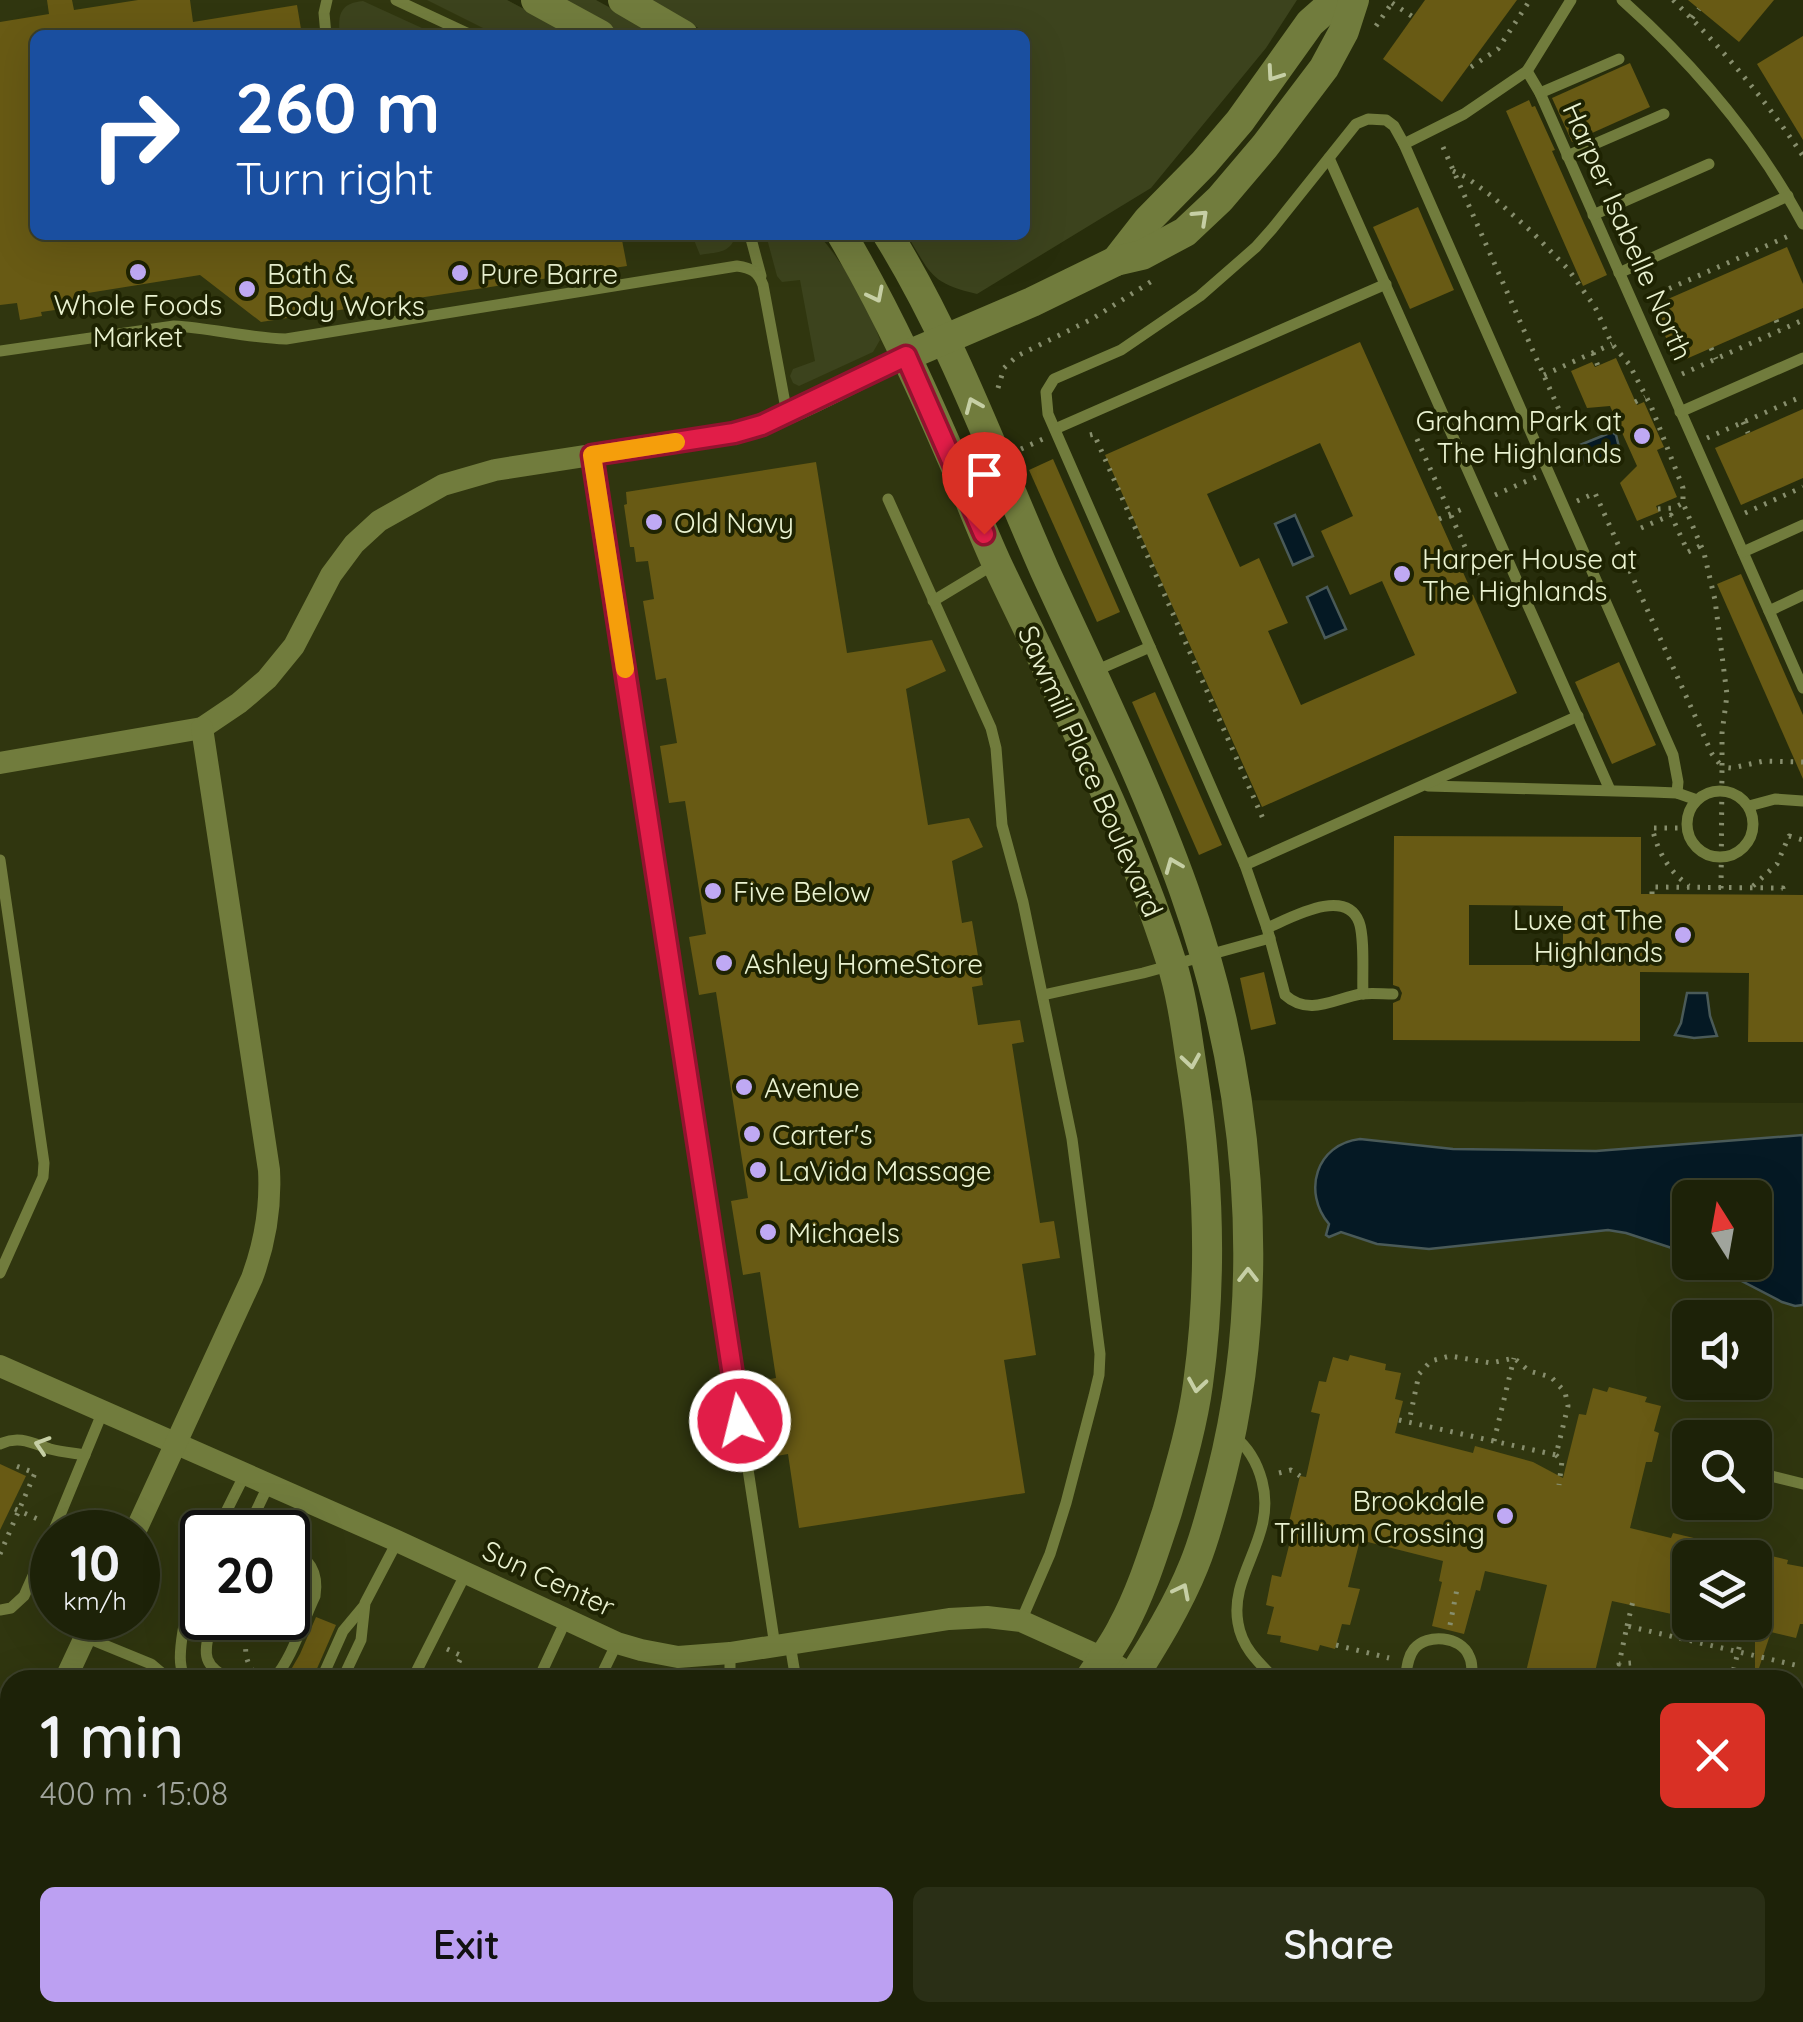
<!DOCTYPE html>
<html lang="en">
<head>
<meta charset="utf-8">
<style>
	body { margin:0; font-family:Quicksand,sans-serif; background:#2a2f16; color:#f1f3f6; height:100vh; display:flex; flex-direction:column; font-size:38px; white-space:nowrap }
	* { box-sizing:border-box; margin:0 }
	p { font-size:32px; color:#a0a49c }
	.icon { flex:none; width:55px; height:55px; fill:none; stroke:currentColor; stroke-width:2; stroke-linecap:round; stroke-linejoin:round }
	.map { position:relative; flex:1; overflow:hidden }
	.sheet { position:absolute; left:0px; top:1670px; width:1805px; height:352px; display:flex; flex-direction:column; background:#1d2208; border-radius:30px 30px 0 0; box-shadow:0 10px 40px #0002,0 0 0 2px #3b3f29 }
	.sheet>* { flex:none }
	.hud { position:absolute; left:30px; top:30px; width:1000px; height:210px; border-radius:15px; box-shadow:0 10px 40px #0002,0 0 0 2px #3b3f29; background:#1a4fa0; color:#fff; overflow:hidden }
	.needle { width:65px; rotate:349deg }
	.tools { position:absolute; left:1672px; top:1180px; display:grid; gap:20px }
	.tools a { display:grid; place-items:center; width:100px; height:100px; border-radius:15px; background:#1d2208; box-shadow:0 10px 40px #0002,0 0 0 2px #3b3f29; font-size:50px }
	.speed { position:absolute; left:30px; top:1510px; display:flex; gap:20px; font-size:50px; font-weight:700; text-align:center }
	.speed>* { display:grid; place-content:center; width:130px; height:130px; border-radius:50%; background:#1d2208; box-shadow:0 10px 40px #0002,0 0 0 2px #3b3f29; line-height:1 }
	.speed small { font-size:25px; font-weight:400 }
	.speed .limit { border:5px solid #111; border-radius:15px; background:#fff; color:#111 }
	.pin { position:absolute; display:grid; place-items:center; width:85px; height:85px; color:#fff; margin:-102px -42px; border-radius:50% 50% 50% 0; rotate:-45deg; box-shadow:0 0 10px #0007 }
	.pin .icon { rotate:45deg }
	.me { position:absolute; width:110px; margin:-55px; rotate:352deg; stroke-linejoin:round; filter:drop-shadow(0 0 8px #0008) }
	.turn { display:flex; align-items:center; gap:35px; height:210px; padding:0 40px; font-size:45px }
	.turn .icon { width:130px; height:130px; stroke-width:2.5 }
	.turn b { display:block; font-size:70px; line-height:85px }
	.round { display:grid; place-items:center; flex:none; width:105px; height:105px; border-radius:15px; background:#2a2f16 }
	.overview { display:flex; align-items:center; justify-content:space-between; height:170px; padding:0 40px }
	h1 { font-size:60px; font-weight:600; line-height:75px }
	.primary-button { display:flex; gap:20px; margin-top:auto; padding:20px 40px }
	.primary-button a { flex:1; height:115px; border-radius:15px; background:#bca0f2; color:#111; font-size:40px; font-weight:600; line-height:115px; text-align:center }
	.primary-button a+a { background:#2a2f16; color:#f1f3f6 }
	.map>svg:first-child { display:block }
	.built { fill:#30360f; fill-rule:evenodd }
	.green { fill:#3c431d }
	.water { fill:#051924; stroke:#4a5a58; stroke-width:2.5 }
	.building { fill:#685a14; fill-rule:evenodd }
	.lines { fill:none; stroke-linecap:round; stroke-linejoin:round }
	.path { stroke:#878e6d; stroke-width:5; stroke-dasharray:2.5 8; stroke-linecap:butt }
	.lane { stroke:#717c3d; stroke-width:11 }
	.street { stroke:#717c3d; stroke-width:22 }
	.secondary { stroke:#717c3d; stroke-width:30 }
	.primary { stroke:#817a88; stroke-width:35 }
	.oneway { stroke:#c6cfa5 }
	.route-casing { stroke:#92132f; stroke-width:25 }
	.route { stroke:#e11d48; stroke-width:18 }
	.slow { stroke:#f59e0b; stroke-width:18 }
	.poi-dot { fill:#bfa9f4; stroke:#1e2302; stroke-width:4 }
	.labels { text-anchor:middle; dominant-baseline:central; stroke-width:8; stroke-linejoin:round; paint-order:stroke }
	.street-label { font-size:28px; fill:#eaf2d1; stroke:#1e2302 }
	.poi-label { font-size:28px; fill:#eaf2d1; stroke:#1e2302; text-anchor:start }
</style>
</head>
<body>
<div class="map">
<svg width="1803" height="2022" viewBox="0 0 1803 2022">
	<rect width="100%" height="100%" fill="#272d0b"/>
	<!-- built -->
	<path class="built" d="M0,0h507l66,35h-538v200h784l16,19 39,68 240,490 83,288 606,3v919h-1803zM1690,1198h65v64h-65zM1690,1318h65v64h-65zM1690,1438h65v64h-65zM52,1532h86v86h-86zM202,1532h86v86h-86zM1690,1558h65v64h-65zM10,1680h1785v332h-1785z"/>
	<!-- green -->
	<g class="green">
		<polygon points="427,0 507,0 573,35 497,35"/>
		<polygon points="560,0 596,0 660,35 623,35"/>
		<path d="M651,0h646l-31,48 -115,140 -174,106c-47,-11 -46,-20 -70,-59h118v-200h-315z"/>
		<path d="M363,1l72,33 1,1h-96c-3,-21 1,-32 23,-34z"/>
		<path d="M692,235h42l1,2c-5,17 -20,15 -35,18z"/>
		<path d="M766,235h53c25,30 49,68 61,105l-7,12 -74,34 -6,-3 -3,-7 3,-7 22,-8 -15,-81 -18,2 -5,-6z"/>
	</g>
	<!-- water -->
	<g class="water">
		<polygon points="1612,432 1616,435 1620,451 1591,464 1586,464 1579,450 1580,445"/>
		<polygon points="1295,515 1313,556 1293,565 1275,524"/>
		<polygon points="1327,587 1346,629 1325,638 1307,597"/>
		<polygon points="1687,993 1707,993 1710,1016 1717,1036 1694,1038 1675,1035 1681,1023"/>
		<path d="M1803,1135v170l-8,1 -13,-4 -75,-39 48,-1v-64h-65v56l-64,-21 -18,-3 -179,19 -52,-5 -36,-12 -12,5 -3,-2 3,-11c-27,-32 -13,-80 31,-85l93,10 143,2z"/>
	</g>
	<!-- building -->
	<g class="building">
		<polygon points="47,0 72,0 74,10 138,0 190,0 193,22 297,5 302,35 35,35 35,235 621,235 627,266 261,322 200,275 88,293 90,305 41,312 42,316 20,320 17,303 0,305 0,22 49,14"/>
		<polygon points="1425,0 1517,0 1442,102 1383,59"/>
		<polygon points="1688,0 1774,0 1739,42"/>
		<polygon points="1803,36 1803,140 1757,64"/>
		<polygon points="1630,63 1650,107 1572,142 1552,98"/>
		<polygon points="1529,100 1532,107 1535,106 1555,150 1552,151 1607,275 1583,286 1506,111"/>
		<polygon points="1418,207 1454,290 1410,309 1373,227"/>
		<polygon points="1787,247 1803,284 1803,308 1677,363 1652,306"/>
		<path d="M1360,342l157,351 -255,114 -157,-352zM1320,443l33,73 -32,15 29,64 32,-14 33,74 -114,50 -33,-74 20,-8 -29,-65 -19,9 -33,-73z"/>
		<polygon points="1616,358 1637,405 1644,402 1664,447 1657,450 1677,497 1656,506 1659,512 1637,521 1620,483 1637,466 1610,406 1587,408 1571,371 1592,362 1595,367"/>
		<polygon points="1803,409 1803,478 1741,505 1715,448"/>
		<polygon points="1053,459 1120,612 1097,622 1029,470"/>
		<polygon points="816,462 847,653 932,640 946,671 906,689 928,825 969,818 983,847 952,861 962,923 972,921 983,985 972,987 978,1025 1020,1020 1024,1042 1012,1044 1040,1223 1054,1221 1060,1258 1022,1264 1036,1355 1004,1360 1025,1493 799,1528 788,1454 771,1457 759,1381 776,1378 760,1272 743,1275 731,1201 748,1198 716,992 699,995 689,937 706,934 685,801 669,803 660,746 677,743 666,678 656,680 643,601 654,599 648,561 636,562 634,547 630,547 624,505 627,504 626,492"/>
		<polygon points="1741,574 1803,715 1803,779 1717,584"/>
		<polygon points="1619,662 1656,745 1612,764 1575,682"/>
		<polygon points="1155,692 1222,845 1199,855 1132,702"/>
		<path d="M1394,836l247,1v57l162,1v147h-55l1,-69 -109,-1v69l-247,-1v-37l7,-3 2,-7 -3,-6 -6,-2zM1469,905l94,1v59h-94z"/>
		<polygon points="1264,972 1276,1024 1251,1030 1240,978"/>
		<polygon points="1350,1355 1386,1364 1385,1370 1401,1373 1395,1399 1403,1401 1395,1433 1473,1453 1475,1446 1533,1462 1563,1478 1579,1414 1586,1415 1593,1388 1607,1392 1609,1387 1647,1397 1645,1402 1661,1406 1654,1431 1659,1433 1652,1462 1646,1462 1630,1528 1671,1538 1673,1533 1744,1550 1743,1558 1690,1558 1690,1618 1612,1601 1593,1680 1524,1680 1547,1585 1485,1571 1480,1591 1476,1590 1464,1634 1432,1626 1442,1582 1439,1581 1443,1561 1360,1540 1348,1587 1360,1589 1350,1625 1342,1624 1335,1649 1320,1645 1318,1651 1280,1642 1281,1636 1267,1634 1274,1607 1266,1605 1272,1575 1281,1577 1294,1526 1289,1522 1300,1476 1306,1477 1320,1414 1311,1412 1319,1381 1326,1382 1333,1357 1348,1361"/>
		<polygon points="0,1464 26,1476 0,1530"/>
		<polygon points="1755,1552 1788,1560 1787,1564 1803,1567 1803,1624 1800,1624 1796,1638 1771,1632 1759,1668 1755,1668"/>
		<polygon points="316,1617 336,1625 312,1680 285,1680 300,1654"/>
	</g>
	<g class="lines">
		<!-- path -->
		<g class="path">
			<path d="M1673,0c49,48 92,99 130,156"/>
			<polyline points="1392,3 1413,17"/>
			<polyline points="1692,18 1699,9"/>
			<polyline points="1376,26 1394,0"/>
			<polyline points="1471,67 1498,49 1530,0"/>
			<polyline points="1443,147 1564,421 1548,429"/>
			<polyline points="1453,171 1466,177 1493,197 1533,233 1568,269 1595,307 1612,344 1629,364 1651,406 1683,488 1683,503 1704,553 1715,600 1727,695 1722,733 1722,767 1732,768 1764,761 1803,762"/>
			<polyline points="1650,297 1791,235"/>
			<polyline points="1776,320 1780,330"/>
			<polyline points="1711,348 1716,359"/>
			<polyline points="1593,353 1598,366"/>
			<polyline points="1682,374 1803,320"/>
			<polyline points="1544,375 1612,344"/>
			<polyline points="998,388 1004,368 1017,356 1092,319 1152,281"/>
			<polyline points="1635,402 1645,397"/>
			<polyline points="1743,422 1748,433"/>
			<polyline points="1090,435 1094,434 1264,821"/>
			<polyline points="1707,438 1803,396"/>
			<polyline points="1417,439 1481,583"/>
			<polyline points="1021,449 1043,439"/>
			<polyline points="1495,495 1536,477"/>
			<polyline points="1577,501 1595,493 1712,754 1722,767 1721,895"/>
			<polyline points="1658,509 1674,508 1683,503"/>
			<polyline points="1745,513 1803,487"/>
			<polyline points="1439,519 1467,507"/>
			<polyline points="1641,528 1671,515 1688,552 1702,545"/>
			<path d="M1688,828h-36c7,26 16,42 37,58"/>
			<polyline points="1753,886 1777,864 1789,836 1803,840"/>
			<polyline points="1652,894 1652,887 1783,888 1784,895"/>
			<polyline points="1399,1420 1556,1455 1568,1406 1565,1392 1551,1377 1529,1371 1514,1358 1491,1363 1450,1356 1431,1361 1419,1374 1409,1422"/>
			<polyline points="1494,1441 1514,1358"/>
			<polyline points="1556,1455 1562,1461 1559,1485"/>
			<polyline points="1279,1473 1291,1470 1300,1476"/>
			<polyline points="15,1509 40,1520"/>
			<polyline points="0,1554 35,1473 11,1464"/>
			<path d="M250,1618c-4,22 -10,41 7,57"/>
			<polyline points="1450,1625 1457,1589"/>
			<polyline points="1627,1626 1633,1601"/>
			<polyline points="1336,1645 1389,1658"/>
			<polyline points="447,1649 462,1656 450,1680"/>
			<polyline points="1631,1663 1619,1664 1627,1626 1795,1665"/>
			<polyline points="1731,1680 1742,1636"/>
			<polyline points="54,2022 58,2012"/>
		</g>
		<!-- lane -->
		<g class="lane">
			<polyline points="396,0 471,35"/>
			<path d="M1622,0c73,65 135,138 181,224"/>
			<polyline points="326,35 324,13 327,0"/>
			<polyline points="1527,71 1540,93 1803,688"/>
			<polyline points="1540,93 1619,59"/>
			<polyline points="1404,144 1464,114 1527,71 1571,0"/>
			<polyline points="1567,156 1664,114"/>
			<polyline points="1329,158 1610,790"/>
			<polyline points="1593,215 1709,164"/>
			<polyline points="750,235 761,276"/>
			<polyline points="1619,273 1788,196"/>
			<path d="M0,351l174,-25c37,2 74,12 112,13l451,-73c15,2 21,6 26,19l24,129"/>
			<polyline points="1680,412 1803,358"/>
			<polyline points="1055,429 1386,284"/>
			<polyline points="593,455 775,1646"/>
			<polyline points="888,499 991,728 996,748 1002,825 1023,902 1072,1139 1100,1354 1099,1375 1094,1396 1066,1503 1050,1554 1021,1621"/>
			<polyline points="1743,552 1803,525"/>
			<polyline points="933,601 996,563"/>
			<polyline points="1769,611 1803,595"/>
			<path d="M1150,647l95,218 22,63 18,67c24,22 51,3 76,-1 10,-1 22,0 32,0"/>
			<polyline points="1095,671 1150,647 1048,414 1046,392 1054,379 1121,350 1200,296 1256,247 1272,229 1356,124 1368,119 1386,120 1394,126 1404,144 1673,755 1678,782 1677,793"/>
			<polyline points="1428,786 1652,792 1677,793 1697,800"/>
			<circle cx="1720" cy="824" r="33"/>
			<polyline points="1749,806 1775,799 1803,801"/>
			<polyline points="0,860 44,1163 43,1177 0,1273"/>
			<polyline points="1245,865 1578,716"/>
			<path d="M1267,928c22,-9 78,-42 92,-6 6,16 3,54 4,72"/>
			<polyline points="1043,995 1143,973 1270,938"/>
			<path d="M1234,1436c15,12 23,26 28,45 15,56 -33,93 -24,142 4,25 21,40 38,57"/>
			<path d="M0,1444c19,-9 32,-1 50,5 11,3 23,4 35,6"/>
			<polyline points="1678,1453 1690,1456"/>
			<polyline points="1755,1472 1803,1484"/>
			<polyline points="53,1532 103,1411"/>
			<polyline points="216,1532 245,1474"/>
			<polyline points="246,1532 269,1484"/>
			<polyline points="0,1610 11,1608 24,1596 52,1533"/>
			<path d="M212,1618c-6,33 -15,45 19,62"/>
			<polyline points="85,1637 151,1664 170,1680"/>
			<polyline points="790,1644 796,1680"/>
			<polyline points="730,1653 730,1680"/>
			<path d="M189,1680c-5,-6 -7,-6 -8,-14 -4,-21 12,-87 21,-106"/>
			<path d="M273,1680c20,-23 29,-57 42,-84 4,-24 -6,-38 -27,-49"/>
			<polyline points="321,1680 343,1631 363,1607"/>
			<polyline points="342,1680 361,1640 365,1603 397,1542"/>
			<polyline points="412,1680 466,1573"/>
			<polyline points="538,1680 566,1620"/>
			<polyline points="599,1680 617,1643"/>
			<path d="M1405,1680c2,-11 2,-22 9,-31 13,-16 47,-13 55,7 4,7 3,16 2,24"/>
			<polyline points="0,1984 10,2002"/>
			<polyline points="315,2012 337,2022"/>
			<polyline points="13,2022 17,2012"/>
			<polyline points="134,2022 138,2012"/>
			<polyline points="292,2022 296,2012"/>
			<polyline points="385,2022 389,2012"/>
			<polyline points="1058,2022 1061,2012"/>
			<polyline points="1222,2022 1225,2012"/>
			<polyline points="1295,2022 1295,2012"/>
			<polyline points="1594,2022 1595,2012"/>
			<polyline points="1743,2022 1743,2012"/>
		</g>
		<!-- street -->
		<g class="street">
			<path d="M0,763l202,-35 37,-25 28,-24 27,-33 37,-71 23,-31 25,-23 64,-36 52,-15 239,-37c60,-17 116,-50 172,-77"/>
			<polyline points="0,1366 397,1541 617,1643 641,1650 678,1657 730,1653 949,1619 987,1617 1021,1621 1103,1658 1141,1680"/>
			<path d="M135,1532l117,-254c13,-35 19,-71 17,-108l-67,-442"/>
			<polyline points="65,1680 94,1618"/>
			<polyline points="1795,1942 1803,1942"/>
		</g>
		<!-- secondary -->
		<g class="secondary">
			<polyline points="536,0 600,35"/>
			<polyline points="623,0 683,35"/>
			<path d="M842,235c46,78 83,160 119,244 12,28 23,57 36,85 62,131 130,259 174,397 12,37 16,76 22,114 16,102 19,208 5,309 -6,44 -19,86 -31,128 -13,39 -25,79 -45,116 -9,18 -22,35 -33,52"/>
			<path d="M888,235c65,105 107,223 157,336 48,105 100,210 139,319 66,186 86,394 37,586 -8,30 -15,60 -27,89 -16,40 -40,79 -63,115"/>
			<polyline points="1116,261 1148,220 1204,163 1240,121 1310,23 1336,0"/>
			<polyline points="906,356 1032,302 1116,261 1142,255 1185,232 1220,199 1265,146 1324,68 1344,31 1354,0"/>
			<polyline points="0,1822 10,1799"/>
			<polyline points="892,2022 896,2012"/>
			<polyline points="935,2022 939,2012"/>
		</g>
		<!-- primary -->
		<g class="primary">
			<polyline points="0,1723 10,1727"/>
			<polyline points="616,2012 637,2022"/>
		</g>
	</g>
	<!-- one-way arrows -->
	<defs><path id="oneway-chevron" d="M-2-3.5L2.5 0L-2 3.5" fill="none" stroke-width="1.6" stroke-linecap="round" stroke-linejoin="round" transform="scale(2.5)"/></defs>
	<g class="oneway">
		<use href="#oneway-chevron" transform="translate(1274 74) rotate(125)"/>
		<use href="#oneway-chevron" transform="translate(1201 217) rotate(-43)"/>
		<use href="#oneway-chevron" transform="translate(876 295) rotate(63)"/>
		<use href="#oneway-chevron" transform="translate(973 405) rotate(-113)"/>
		<use href="#oneway-chevron" transform="translate(1173 865) rotate(-112)"/>
		<use href="#oneway-chevron" transform="translate(1191 1061) rotate(81)"/>
		<use href="#oneway-chevron" transform="translate(1248 1275) rotate(-90)"/>
		<use href="#oneway-chevron" transform="translate(1197 1385) rotate(99)"/>
		<use href="#oneway-chevron" transform="translate(42 1445) rotate(-162)"/>
		<use href="#oneway-chevron" transform="translate(1182 1591) rotate(-63)"/>
	</g>
	<g class="lines">
		<defs>
			<polyline id="route" points="740,1421 592,455 734,433 762,425 906,356 984,534"/>
		</defs>
		<!-- route casing -->
		<use href="#route" class="route-casing"/>
		<!-- route -->
		<use href="#route" class="route"/>
		<!-- slow -->
		<polyline class="slow" points="625,669 592,455 676,442"/>
	</g>
	<!-- markers -->
	<g class="poi-dot">
		<circle cx="138" cy="272" r="10"/>
		<circle cx="460" cy="273" r="10"/>
		<circle cx="247" cy="289" r="10"/>
		<circle cx="1642" cy="436" r="10"/>
		<circle cx="654" cy="522" r="10"/>
		<circle cx="1402" cy="574" r="10"/>
		<circle cx="713" cy="891" r="10"/>
		<circle cx="1683" cy="935" r="10"/>
		<circle cx="724" cy="963" r="10"/>
		<circle cx="744" cy="1087" r="10"/>
		<circle cx="752" cy="1134" r="10"/>
		<circle cx="758" cy="1170" r="10"/>
		<circle cx="768" cy="1232" r="10"/>
		<circle cx="1505" cy="1516" r="10"/>
	</g>
	<g class="labels">
		<!-- street labels -->
		<g class="street-label">
			<text transform="translate(1628 231) rotate(66)">Harper Isabelle North</text>
			<text transform="translate(1091 771) rotate(66)">Sawmill Place Boulevard</text>
			<text transform="translate(549 1578) rotate(25)">Sun Center</text>
		</g>
		<!-- poi labels -->
		<g class="poi-label">
			<text x="267" y="273">Bath &amp;<tspan x="267" dy="32">Body Works</tspan></text>
			<text x="480" y="273">Pure Barre</text>
			<text x="138" y="304" text-anchor="middle">Whole Foods<tspan x="138" dy="32">Market</tspan></text>
			<text x="1622" y="420" text-anchor="end">Graham Park at<tspan x="1622" dy="32">The Highlands</tspan></text>
			<text x="674" y="522">Old Navy</text>
			<text x="1422" y="558">Harper House at<tspan x="1422" dy="32">The Highlands</tspan></text>
			<text x="733" y="891">Five Below</text>
			<text x="1663" y="919" text-anchor="end">Luxe at The<tspan x="1663" dy="32">Highlands</tspan></text>
			<text x="744" y="963">Ashley HomeStore</text>
			<text x="764" y="1087">Avenue</text>
			<text x="772" y="1134">Carter's</text>
			<text x="778" y="1170">LaVida Massage</text>
			<text x="788" y="1232">Michaels</text>
			<text x="1485" y="1500" text-anchor="end">Brookdale<tspan x="1485" dy="32">Trillium Crossing</tspan></text>
		</g>
	</g>
</svg>
<div class="tools">
<a><svg class="needle" viewBox="-14 -14 28 28"><path d="M0-13l5 13h-10z" fill="#e53935"/><path d="M0 13l5-13h-10z" fill="#a0a49c"/></svg></a>
<a><svg class="icon" aria-label="sound" viewBox="0 0 24 24"><path d="M4 9h4l5-4v14l-5-4H4zM17 9q2 3 0 6"/></svg></a>
<a><svg class="icon" aria-label="search" viewBox="0 0 24 24"><circle cx="10" cy="10" r="6"/><path d="M15 15l6 6"/></svg></a>
<a><svg class="icon" aria-label="layers" viewBox="0 0 24 24"><path d="M12 4l9 5-9 5-9-5zM3 14l9 5 9-5"/></svg></a>
</div>
<div class="speed"><div>10<small>km/h</small></div><div class="limit">20</div></div>
<div class="pin" style="left:984px;top:534px;background:#d93025"><svg class="icon" aria-label="arrive" viewBox="0 0 24 24"><path d="M6 21V4h12l-3 4 3 4H6"/></svg></div>
<svg class="me" style="left:740px;top:1421px" viewBox="-20 -20 40 40"><circle r="17" fill="#e11d48" stroke="#fff" stroke-width="3"/><path d="M0-11L8 9 0 5-8 9z" fill="#fff"/></svg>
<div class="hud">
<div class="turn"><svg class="icon" aria-label="right" viewBox="0 0 24 24"><path d="M7 20v-9h11M14 6l5 5-5 5"/></svg><div><b>260 m</b>Turn right</div></div>
</div>
<section class="sheet">
<div class="overview"><div><h1>1 min</h1><p>400 m · 15:08</p></div><a class="round" style="background:#d93025;color:#fff"><svg class="icon" aria-label="close" viewBox="0 0 24 24"><path d="M6 6l12 12M18 6L6 18"/></svg></a></div>
<div class="primary-button"><a>Exit</a><a>Share</a></div>
</section>
</div>
</body>
</html>
